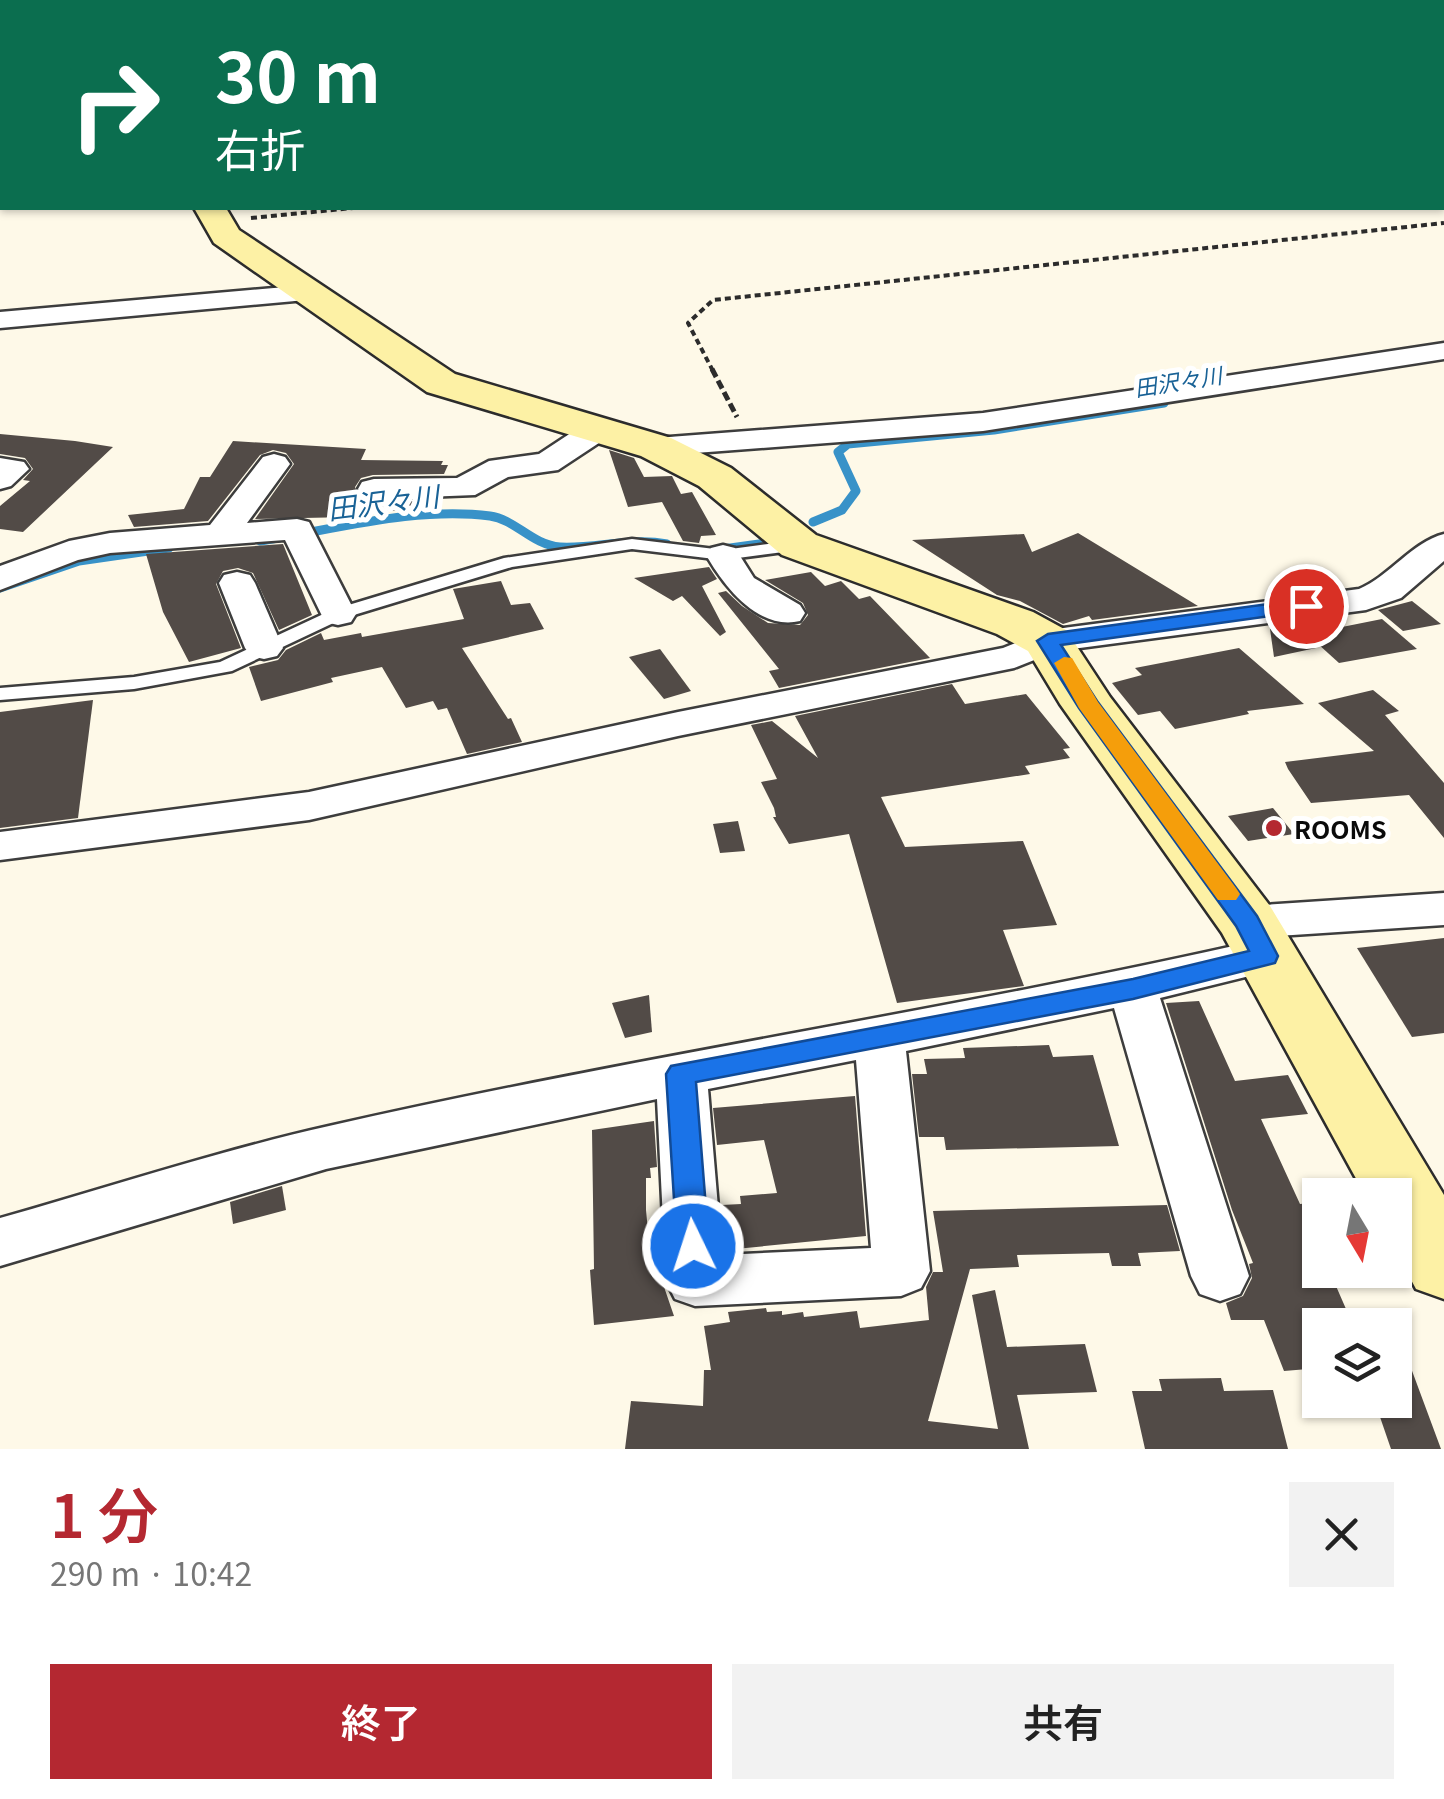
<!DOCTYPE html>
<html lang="ja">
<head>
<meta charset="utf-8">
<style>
	body { margin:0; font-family:Georgia,"Noto Sans JP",serif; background:#f2f2f2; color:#222; height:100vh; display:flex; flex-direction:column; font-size:38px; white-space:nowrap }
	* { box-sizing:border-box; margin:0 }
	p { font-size:32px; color:#767676 }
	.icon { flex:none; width:55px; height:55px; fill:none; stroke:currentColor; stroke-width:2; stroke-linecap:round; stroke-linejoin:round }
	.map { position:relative; height:1449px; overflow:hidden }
	.drawer { display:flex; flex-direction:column; background:#fff; flex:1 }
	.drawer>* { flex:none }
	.banner { position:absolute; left:0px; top:0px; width:1445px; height:210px; box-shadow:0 2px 8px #0004; background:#0b6e4f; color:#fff; overflow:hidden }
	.needle { width:65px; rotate:170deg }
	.buttons { position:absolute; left:1302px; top:1178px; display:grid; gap:20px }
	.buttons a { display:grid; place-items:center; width:110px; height:110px; border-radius:0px; background:#fff; box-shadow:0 2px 8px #0004; font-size:50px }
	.pin { position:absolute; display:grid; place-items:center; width:85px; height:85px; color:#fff; margin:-42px; border:5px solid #fff; border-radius:50%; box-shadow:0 2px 10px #0007 }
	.me { position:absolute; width:110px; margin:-55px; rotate:356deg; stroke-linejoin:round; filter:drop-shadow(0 0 8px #0008) }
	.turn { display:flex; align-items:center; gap:35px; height:210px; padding:0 50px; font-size:45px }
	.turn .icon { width:130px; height:130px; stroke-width:2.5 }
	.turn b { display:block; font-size:70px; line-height:85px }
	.round { display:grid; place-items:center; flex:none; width:105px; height:105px; border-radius:0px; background:#f2f2f2 }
	.headline { display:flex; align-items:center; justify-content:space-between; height:170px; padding:0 50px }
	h1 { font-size:60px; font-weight:600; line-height:75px; color:#b42831 }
	.button { display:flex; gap:20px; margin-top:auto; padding:20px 50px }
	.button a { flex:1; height:115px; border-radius:0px; background:#b42831; color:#fff; font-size:40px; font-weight:600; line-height:115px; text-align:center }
	.button a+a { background:#f2f2f2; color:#222 }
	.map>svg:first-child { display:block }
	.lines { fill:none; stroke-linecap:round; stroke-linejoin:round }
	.stream { stroke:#3892c8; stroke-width:9 }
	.river { fill:#aedbf4; fill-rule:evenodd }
	.building { fill:#524b47 }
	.lane-casing { stroke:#3d3d3d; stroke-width:5 }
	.street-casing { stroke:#3d3d3d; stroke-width:5 }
	.secondary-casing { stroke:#2c2c2c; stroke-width:5 }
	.path-far2 { stroke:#2c2c2c; stroke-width:2.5; stroke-dasharray:5 2.5; stroke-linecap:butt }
	.path-far1 { stroke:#2c2c2c; stroke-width:4; stroke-dasharray:6 4; stroke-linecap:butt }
	.path { stroke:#2c2c2c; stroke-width:5; stroke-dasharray:9 4; stroke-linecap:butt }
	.lane { fill:#fff; fill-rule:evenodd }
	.street { fill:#fff; fill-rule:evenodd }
	.secondary { fill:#fdf1a5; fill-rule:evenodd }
	.route { fill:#1a73e8; stroke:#114b97; stroke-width:2.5 }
	.slow { fill:#f59e0b }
	.poi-dot { fill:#b42831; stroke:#fff; stroke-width:4 }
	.labels { text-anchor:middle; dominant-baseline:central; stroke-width:10; stroke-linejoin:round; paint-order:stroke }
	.far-water-label { font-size:22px; font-style:italic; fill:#196296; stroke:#fff }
	.poi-label { font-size:25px; font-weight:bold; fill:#0a0a0a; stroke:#fff; text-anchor:start }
	.water-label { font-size:28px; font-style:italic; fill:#196296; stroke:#fff }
</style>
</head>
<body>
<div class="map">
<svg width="1444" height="1449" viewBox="0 0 1444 1449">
	<rect width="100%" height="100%" fill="#fef9e8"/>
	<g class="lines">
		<!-- stream -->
		<g class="stream">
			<polyline points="813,522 842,510 856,491 838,452 848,444 994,430 1164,403"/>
			<path d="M260,541c73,-11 156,-35 230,-25 25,3 42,29 70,31 36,2 70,-10 107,-3"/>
			<polyline points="723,549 767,543"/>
			<polyline points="0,588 79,561 169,548"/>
		</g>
		<!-- river -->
		<rect class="river" x="0" y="112" width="2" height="18"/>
	</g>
	<!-- building -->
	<g class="building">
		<polygon points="0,434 75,441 113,447 23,532 0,529 0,506 30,481 23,480 33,469 25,458 0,454"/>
		<polygon points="233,441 366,449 361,460 443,461 441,465 448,465 444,474 373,475 361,478 355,487 359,498 373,503 432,500 428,510 373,511 351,517 255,519 294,464 286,453 273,450 260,455 208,521 134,527 128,515 184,509 200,477 210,477"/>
		<polygon points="609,450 634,458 644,477 672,476 681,494 692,492 716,535 701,536 699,543 683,541 662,502 628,507"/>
		<polygon points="1078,533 1198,606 1092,620 1089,616 1063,624 1020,601 997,595 912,540 1024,534 1032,552"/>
		<polygon points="283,544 312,615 279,630 253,573 238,568 223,571 216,584 241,648 189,662 163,612 146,554"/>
		<polygon points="709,567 717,579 702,586 726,632 720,636 682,596 673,601 634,578"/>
		<polygon points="811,572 825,586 841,581 859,599 870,596 930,658 779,688 769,671 779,669 718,593 726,591 742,606 768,623 800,625 808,615 803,603 765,580"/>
		<polygon points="501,581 511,605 530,603 544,629 462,648 508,719 511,718 522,742 467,754 447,708 438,710 433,701 406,708 382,667 331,678 333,682 261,701 249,667 278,660 286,650 321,633 324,640 361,633 362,637 464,619 453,589"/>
		<polygon points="1412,601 1441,624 1403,631 1378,610"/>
		<polygon points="1382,619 1417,649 1339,663 1307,634"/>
		<polygon points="1291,625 1316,648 1274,657 1270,629"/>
		<polygon points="1239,648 1304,704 1247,711 1249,714 1175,729 1160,711 1138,715 1112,683 1142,675 1135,668"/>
		<polygon points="660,649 691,691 664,699 629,657"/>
		<polygon points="952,684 965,704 1026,694 1070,748 1063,749 1070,758 1025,766 1030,774 881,797 905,847 1023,841 1057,925 1003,930 1024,986 897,1003 849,834 789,844 773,817 776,817 774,808 761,782 777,779 751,725 772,721 818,758 795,716"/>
		<polygon points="1373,690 1399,711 1385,715 1444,783 1444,838 1409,795 1311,803 1288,769 1285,762 1374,751 1318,703"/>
		<polygon points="93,700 78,818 0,828 0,712"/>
		<polygon points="1273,808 1294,834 1248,841 1228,816"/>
		<polygon points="738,821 745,851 720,853 713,824"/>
		<polygon points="1444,938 1444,1033 1412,1037 1357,948"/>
		<polygon points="649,995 652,1032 625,1038 612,1003"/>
		<polygon points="1199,1001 1235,1081 1288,1075 1308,1114 1261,1119 1300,1204 1320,1202 1320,1270 1329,1270 1353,1325 1320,1325 1320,1368 1284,1371 1264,1320 1231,1320 1226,1303 1243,1296 1252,1278 1249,1264 1253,1263 1232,1210 1166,1003"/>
		<polygon points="1049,1045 1053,1057 1093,1055 1119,1146 946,1150 944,1137 919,1137 912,1074 927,1074 924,1059 965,1058 963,1048"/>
		<polygon points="855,1096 866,1236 725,1250 722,1205 741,1204 740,1196 777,1193 764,1140 717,1145 713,1108"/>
		<polygon points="654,1121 657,1167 650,1168 651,1178 646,1178 646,1210 651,1263 661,1262 662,1281 674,1316 594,1325 590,1270 594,1269 592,1130"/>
		<polygon points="282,1186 286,1210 233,1224 230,1202"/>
		<polygon points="1167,1205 1180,1251 1138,1253 1141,1266 1112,1266 1109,1253 1017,1255 1019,1267 970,1269 928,1421 998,1429 972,1295 995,1290 1007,1347 1085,1344 1097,1392 1017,1395 1029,1449 625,1449 631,1401 703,1406 704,1370 711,1370 704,1326 730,1322 728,1312 766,1308 767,1312 782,1311 782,1315 803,1312 804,1317 857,1311 860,1328 929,1320 926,1287 933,1272 943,1272 933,1211"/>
		<polygon points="1398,1333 1441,1449 1391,1449 1380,1417 1393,1418 1388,1405 1395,1405"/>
		<polygon points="1221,1378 1224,1391 1273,1390 1288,1449 1145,1449 1132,1391 1162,1391 1159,1379"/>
	</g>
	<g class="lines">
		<defs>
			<polygon id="lane" points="632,539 723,550 799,540 808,545 799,550 723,560 632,549 512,567 344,618 232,671 134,689 0,700 0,688 134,677 220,662 332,610 504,558"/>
			<g id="street">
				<polygon points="2,40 2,53 0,54 0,41"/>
				<polygon points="308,285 317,287 321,293 317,299 0,328 0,312"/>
				<polygon points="1444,343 1444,359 983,431 656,456 645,454 640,447 645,440 656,438 983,413"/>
				<polygon points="597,421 608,423 612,430 608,437 558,470 508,477 475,495 374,499 362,496 358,489 362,482 374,479 457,478 489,461 539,454 586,423"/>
				<polygon points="274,454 285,457 290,464 247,523 297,519 309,522 356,614 351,622 338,625 325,622 285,540 110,553 78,560 0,590 0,566 69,541 110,533 210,525 263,457"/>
				<polygon points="0,458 24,462 29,469 11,486 0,489"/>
				<path d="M1444,534v27l-43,37 -35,12 -309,41 -43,17 -336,68 -369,84 -309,40v-28l309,-40 369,-80 325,-64 45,-18 311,-41c31,-13 53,-47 85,-55z"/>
				<path d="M723,545l12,3 19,30 46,27 5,8 -5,8c-42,10 -76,-35 -94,-66l5,-7z"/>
				<polygon points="237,572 250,575 255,583 283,648 277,656 264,659 251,656 245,648 219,583 224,575"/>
				<polygon points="1444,893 1444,925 1248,938 1232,933 1225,922 1232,911 1248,906"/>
				<path d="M1265,939l17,5 7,12 -7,12 -122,30 89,278 -9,18 -20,7 -20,-7 -9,-18 -77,-268 -208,43 24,220 -9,17 -20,8 -206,10 -20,-7 -9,-18 -9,-182 -331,70 -326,97v-48c109,-31 218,-67 329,-92 311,-71 625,-116 936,-187zM856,1060l15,188 -149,7 -14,-166z"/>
			</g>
			<g id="secondary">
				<polygon points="0,52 2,53 2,69 0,68"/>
				<polygon points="194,208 226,208 239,230 455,374 671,438 731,468 816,535 1033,612 1066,630 1110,697 1270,906 1444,1195 1444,1299 1416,1289 1395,1250 1395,1195 1365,1195 1222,933 1060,704 1028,651 997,634 782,555 699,486 641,456 427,392 214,243"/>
			</g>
		</defs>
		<!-- lane casing -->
		<use href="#lane" class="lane-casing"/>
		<!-- street casing -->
		<use href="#street" class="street-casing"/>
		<!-- secondary casing -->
		<use href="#secondary" class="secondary-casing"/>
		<!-- path-far2 -->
		<polyline class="path-far2" points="824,2 833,0"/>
		<!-- path-far1 -->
		<g class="path-far1">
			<polyline points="251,218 353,208"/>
			<polyline points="713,371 688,323 713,300 1444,223"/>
		</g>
		<!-- path -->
		<polyline class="path" points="712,369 737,417"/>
		<!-- lane -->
		<use href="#lane" class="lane"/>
		<!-- street -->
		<use href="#street" class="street"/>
		<!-- secondary -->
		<use href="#secondary" class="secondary"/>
	</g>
	<!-- route -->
	<polygon class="route" points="1306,599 1317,606 1314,610 1061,645 1097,701 1257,916 1278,956 1275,963 1133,999 696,1082 709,1246 704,1256 693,1260 682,1256 677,1246 666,1074 671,1066 1133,979 1249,951 1236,926 1079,708 1037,641 1048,634"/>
	<!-- slow -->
	<polygon class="slow" points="1064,657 1072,658 1098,702 1236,888 1240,894 1236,900 1218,900 1079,708 1054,663"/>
	<!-- markers -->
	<circle class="poi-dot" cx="1274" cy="828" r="10"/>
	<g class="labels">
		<!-- far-water labels -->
		<g class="far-water-label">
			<text transform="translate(1178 380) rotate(-9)">田沢々川</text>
		</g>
		<!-- poi labels -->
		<g class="poi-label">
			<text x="1294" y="828">ROOMS</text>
		</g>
		<!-- water labels -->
		<g class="water-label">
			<text transform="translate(383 501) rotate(-7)">田沢々川</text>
		</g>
	</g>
</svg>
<div class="buttons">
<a><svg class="needle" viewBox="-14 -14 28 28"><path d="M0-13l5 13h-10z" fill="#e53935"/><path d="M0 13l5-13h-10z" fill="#767676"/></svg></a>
<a><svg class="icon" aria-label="layers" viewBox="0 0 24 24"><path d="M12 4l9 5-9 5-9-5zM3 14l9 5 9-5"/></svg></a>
</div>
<div class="pin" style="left:1306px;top:606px;background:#d93025"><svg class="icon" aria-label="arrive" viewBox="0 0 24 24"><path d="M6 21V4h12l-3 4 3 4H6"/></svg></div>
<svg class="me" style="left:693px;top:1246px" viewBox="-20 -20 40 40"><circle r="17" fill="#1a73e8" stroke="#fff" stroke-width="3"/><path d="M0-11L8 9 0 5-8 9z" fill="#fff"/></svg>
<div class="banner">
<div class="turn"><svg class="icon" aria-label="right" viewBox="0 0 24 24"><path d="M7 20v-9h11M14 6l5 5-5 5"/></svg><div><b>30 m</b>右折</div></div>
</div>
</div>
<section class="drawer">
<div class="headline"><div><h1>1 分</h1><p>290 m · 10:42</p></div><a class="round"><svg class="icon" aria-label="close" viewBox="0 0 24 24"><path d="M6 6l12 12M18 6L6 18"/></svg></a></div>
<div class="button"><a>終了</a><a>共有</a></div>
</section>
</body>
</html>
